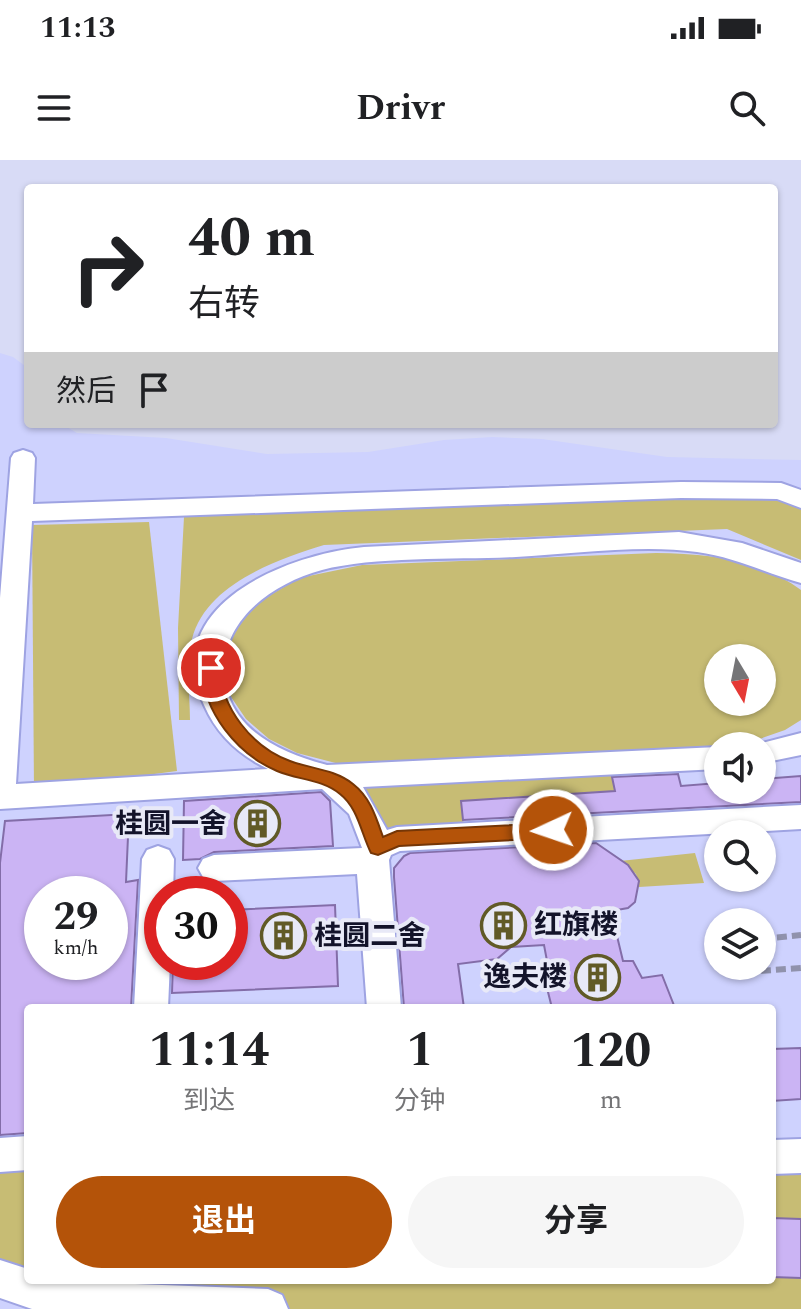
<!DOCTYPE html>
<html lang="zh">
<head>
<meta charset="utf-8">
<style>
	body { margin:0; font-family:Spectral,"Noto Sans SC",serif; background:#f6f6f6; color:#202124; height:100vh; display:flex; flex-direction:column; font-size:30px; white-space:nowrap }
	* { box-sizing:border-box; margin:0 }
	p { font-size:26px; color:#757577 }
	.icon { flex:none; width:44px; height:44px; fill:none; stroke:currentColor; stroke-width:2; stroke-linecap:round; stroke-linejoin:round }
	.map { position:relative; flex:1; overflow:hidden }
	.side { position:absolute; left:24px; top:844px; width:752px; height:280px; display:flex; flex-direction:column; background:#fff; border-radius:8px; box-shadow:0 2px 6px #0004 }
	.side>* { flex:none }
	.guide { position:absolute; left:24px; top:24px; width:754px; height:244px; border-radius:8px; box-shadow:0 2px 6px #0004; background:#fff; color:#202124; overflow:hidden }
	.needle { width:52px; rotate:170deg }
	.buttons { position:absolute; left:704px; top:484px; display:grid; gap:16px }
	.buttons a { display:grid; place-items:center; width:72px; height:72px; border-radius:50%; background:#fff; box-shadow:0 2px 6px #0004; font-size:40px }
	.speed { position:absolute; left:24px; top:716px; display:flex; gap:16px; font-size:40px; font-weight:700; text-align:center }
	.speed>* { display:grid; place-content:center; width:104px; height:104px; border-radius:50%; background:#fff; box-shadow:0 2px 6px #0004; line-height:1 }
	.speed small { font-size:20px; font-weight:400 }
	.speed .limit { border:12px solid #d22; background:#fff; color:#111 }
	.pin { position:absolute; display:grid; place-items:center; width:68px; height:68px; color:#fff; margin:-34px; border:4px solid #fff; border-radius:50%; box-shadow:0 2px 8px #0007 }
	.me { position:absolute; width:88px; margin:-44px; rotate:267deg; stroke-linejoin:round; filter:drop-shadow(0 0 6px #0008) }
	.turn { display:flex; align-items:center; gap:28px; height:168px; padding:0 32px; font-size:36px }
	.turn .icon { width:104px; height:104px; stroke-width:2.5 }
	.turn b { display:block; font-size:56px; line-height:68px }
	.then { display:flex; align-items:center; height:76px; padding:0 32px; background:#0003; gap:16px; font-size:30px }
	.eta { display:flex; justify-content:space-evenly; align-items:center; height:136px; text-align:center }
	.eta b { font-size:48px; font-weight:700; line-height:56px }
	.action { display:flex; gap:16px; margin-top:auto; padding:16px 32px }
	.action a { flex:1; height:92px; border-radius:48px; background:#b45309; color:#fff; font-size:32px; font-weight:700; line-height:92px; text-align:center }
	.action a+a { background:#f6f6f6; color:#202124 }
	.status { display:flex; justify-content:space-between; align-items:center; height:56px; padding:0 40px; background:#fff; direction:ltr }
	.status svg { height:22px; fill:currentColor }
	header { display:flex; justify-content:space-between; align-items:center; height:104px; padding:0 32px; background:#fff; font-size:36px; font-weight:700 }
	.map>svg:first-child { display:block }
	.built { fill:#ced2fe; fill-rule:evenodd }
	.green { fill:#c7bc74; fill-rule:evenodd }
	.building { fill:#cbb4f4; stroke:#836da8; stroke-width:2; fill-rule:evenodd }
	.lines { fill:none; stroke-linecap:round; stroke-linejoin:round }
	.street-casing { stroke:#9ea3e2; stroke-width:4 }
	.path { stroke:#9092ac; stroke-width:6; stroke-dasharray:10 5; stroke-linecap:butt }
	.street { fill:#fff; fill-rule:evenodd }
	.route { fill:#b45309; stroke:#753606; stroke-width:2 }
	.labels { text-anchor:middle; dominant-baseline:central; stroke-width:8; stroke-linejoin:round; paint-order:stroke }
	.poi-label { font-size:28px; font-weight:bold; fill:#13132a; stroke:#e8e9f7; text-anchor:end }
</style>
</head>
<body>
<div class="status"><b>11:13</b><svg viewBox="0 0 49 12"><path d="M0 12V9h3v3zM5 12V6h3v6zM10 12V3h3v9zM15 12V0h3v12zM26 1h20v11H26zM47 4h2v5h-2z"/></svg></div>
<header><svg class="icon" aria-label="menu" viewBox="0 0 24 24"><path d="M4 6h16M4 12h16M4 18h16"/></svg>Drivr<svg class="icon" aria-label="search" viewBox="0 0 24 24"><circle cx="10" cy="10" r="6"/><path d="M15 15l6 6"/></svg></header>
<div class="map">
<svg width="801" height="1149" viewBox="0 0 801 1149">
	<rect width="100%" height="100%" fill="#d8dbf6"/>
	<!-- built -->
	<path class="built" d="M0,193l13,4 15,11v56h34l15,9 89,5 101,16 101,-2 76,-12 48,-3 50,2 125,18 134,3v849h-801zM718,498h44v44h-44zM718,586h44v44h-44zM718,674h44v44h-44zM42,734h68v68h-68zM162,734h68v68h-68zM718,762h44v44h-44zM28,848h744v272h-744z"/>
	<!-- green -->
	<g class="green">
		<path d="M755,336l27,3 19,10v51l-74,-31 -403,16c-48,15 -118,39 -132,94 -7,24 -2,56 -2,81h-11l-1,-92 6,-111z"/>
		<polygon points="149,362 177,611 34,630 32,365"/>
		<path d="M656,393c52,1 102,5 145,37v130l-16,10 -34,12 -33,6 -363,20 -58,-15 -28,-14 -23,-20 -17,-25 -6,-30 5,-25 24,-33 47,-28 63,-13zM718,498h44v44h-44z"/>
		<polygon points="609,605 615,631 461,641 465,674 379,677 350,618"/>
		<polygon points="695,693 704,723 639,727 636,714 620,701"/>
		<polygon points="28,993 28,1120 772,1120 772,997 801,996 801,1149 268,1149 0,1119 0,995"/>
	</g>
	<!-- building -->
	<g class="building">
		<polygon points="678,614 681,626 718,623 718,630 762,630 762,619 801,616 801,642 463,660 461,641 615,631 612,617"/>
		<polygon points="321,632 330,641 333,686 214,692 200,699 183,700 184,641"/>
		<path d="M129,654l-3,68 12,-2 -7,128h-103v125l-28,2v-272l5,-42zM42,734h68v68h-68z"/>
		<polygon points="596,683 628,705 639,721 635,742 628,748 611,751 623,801 633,801 642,818 662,815 675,848 552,848 547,828 552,827 544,785 511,787 497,799 458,804 464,848 404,848 394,717 394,708 404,696 410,693"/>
		<polygon points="335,745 338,826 172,833 173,802 230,802 230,750"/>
		<polygon points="801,888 801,939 772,941 772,889"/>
		<polygon points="772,1058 801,1059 801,1118 772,1117"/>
	</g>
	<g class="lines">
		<defs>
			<g id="street">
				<path d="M23,290l9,3 3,5 -2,46 648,-22 100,1 20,7v18l-24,-9 -96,-1 -649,23 -16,263 252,-15c-29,-14 -51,-34 -64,-64 -47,-100 84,-151 160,-158l315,-15 63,11 53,18 6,2v20c-36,-10 -66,-26 -104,-31 -55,-8 -125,2 -181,5 -58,3 -140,-1 -194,13 -56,15 -113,60 -94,124 13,42 61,61 99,71l391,-18v22l-355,18 24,43 10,-3 404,-22v24l-401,22 -9,4 -2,5 12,148h-34l-10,-134 -143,7 -11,-4 -5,-9 5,-9 11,-4 148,-7 -13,-34 -27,-25 -322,20v-211l11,-140 3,-5z"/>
				<polygon points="801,573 801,595 762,603 762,586 750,586"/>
				<polygon points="158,686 169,690 174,699 173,734 162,734 162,802 170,802 168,848 134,848 142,699 147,690"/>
				<polygon points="28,976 28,1010 0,1012 0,978"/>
				<polygon points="801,979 801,1013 772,1014 772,980"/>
				<polygon points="0,1100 28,1109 28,1120 268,1129 282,1135 288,1149 32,1149 0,1138"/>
			</g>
		</defs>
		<!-- street casing -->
		<use href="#street" class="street-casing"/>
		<!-- path -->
		<g class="path">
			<polyline points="762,779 801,775"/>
			<polyline points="731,813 801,808"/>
		</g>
		<!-- street -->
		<use href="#street" class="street"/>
	</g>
	<!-- route -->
	<path class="route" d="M211,502l9,6c1,40 32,79 70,93 21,8 44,8 63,23 17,13 23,33 30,53l14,-6 156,-8 6,2 3,5 -3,6 -6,2 -154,8 -21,9 -7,-2c-10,-20 -13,-45 -31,-59 -18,-15 -42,-14 -63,-23 -40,-17 -74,-59 -75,-103z"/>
	<!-- icons -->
	<defs>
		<symbol id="building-ring" viewBox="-11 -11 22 22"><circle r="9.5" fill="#e8e9f7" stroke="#615a26" stroke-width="1.5"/><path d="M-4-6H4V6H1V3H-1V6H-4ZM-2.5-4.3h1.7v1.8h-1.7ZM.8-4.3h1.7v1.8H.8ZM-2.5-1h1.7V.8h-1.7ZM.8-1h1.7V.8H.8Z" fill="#615a26"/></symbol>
	</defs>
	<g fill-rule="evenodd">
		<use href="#building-ring" x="232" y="638" width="51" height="51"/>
		<use href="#building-ring" x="478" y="740" width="51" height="51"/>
		<use href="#building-ring" x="258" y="750" width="51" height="51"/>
		<use href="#building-ring" x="572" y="792" width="51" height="51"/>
	</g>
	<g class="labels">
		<!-- poi labels -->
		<g class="poi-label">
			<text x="227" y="664">桂圆一舍</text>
			<text x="534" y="765" text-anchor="start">红旗楼</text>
			<text x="314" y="776" text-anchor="start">桂圆二舍</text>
			<text x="567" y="817">逸夫楼</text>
		</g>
	</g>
</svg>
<div class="buttons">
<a><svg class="needle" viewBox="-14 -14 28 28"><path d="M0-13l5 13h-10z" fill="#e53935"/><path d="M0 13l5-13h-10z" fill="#757577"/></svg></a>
<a><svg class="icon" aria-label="sound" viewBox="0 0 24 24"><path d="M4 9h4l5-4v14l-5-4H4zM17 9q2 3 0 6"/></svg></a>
<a><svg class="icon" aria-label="search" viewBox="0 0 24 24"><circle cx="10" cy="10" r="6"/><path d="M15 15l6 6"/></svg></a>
<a><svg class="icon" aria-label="layers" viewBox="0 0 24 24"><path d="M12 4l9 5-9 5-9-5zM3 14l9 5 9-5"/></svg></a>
</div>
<div class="speed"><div>29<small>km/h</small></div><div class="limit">30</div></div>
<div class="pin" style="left:211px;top:508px;background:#d93025"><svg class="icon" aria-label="arrive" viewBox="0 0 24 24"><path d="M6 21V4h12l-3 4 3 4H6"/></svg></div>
<svg class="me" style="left:553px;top:670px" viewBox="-20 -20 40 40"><circle r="17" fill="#b45309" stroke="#fff" stroke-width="3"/><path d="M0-11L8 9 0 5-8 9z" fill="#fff"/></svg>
<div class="guide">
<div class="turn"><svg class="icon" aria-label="right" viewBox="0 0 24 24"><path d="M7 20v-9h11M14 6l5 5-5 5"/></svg><div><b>40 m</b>右转</div></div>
<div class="then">然后<svg class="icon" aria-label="arrive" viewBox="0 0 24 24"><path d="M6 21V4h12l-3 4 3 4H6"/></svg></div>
</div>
<section class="side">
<div class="eta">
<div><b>11:14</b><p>到达</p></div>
<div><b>1</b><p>分钟</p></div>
<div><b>120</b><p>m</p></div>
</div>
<div class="action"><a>退出</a><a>分享</a></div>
</section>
</div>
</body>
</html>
